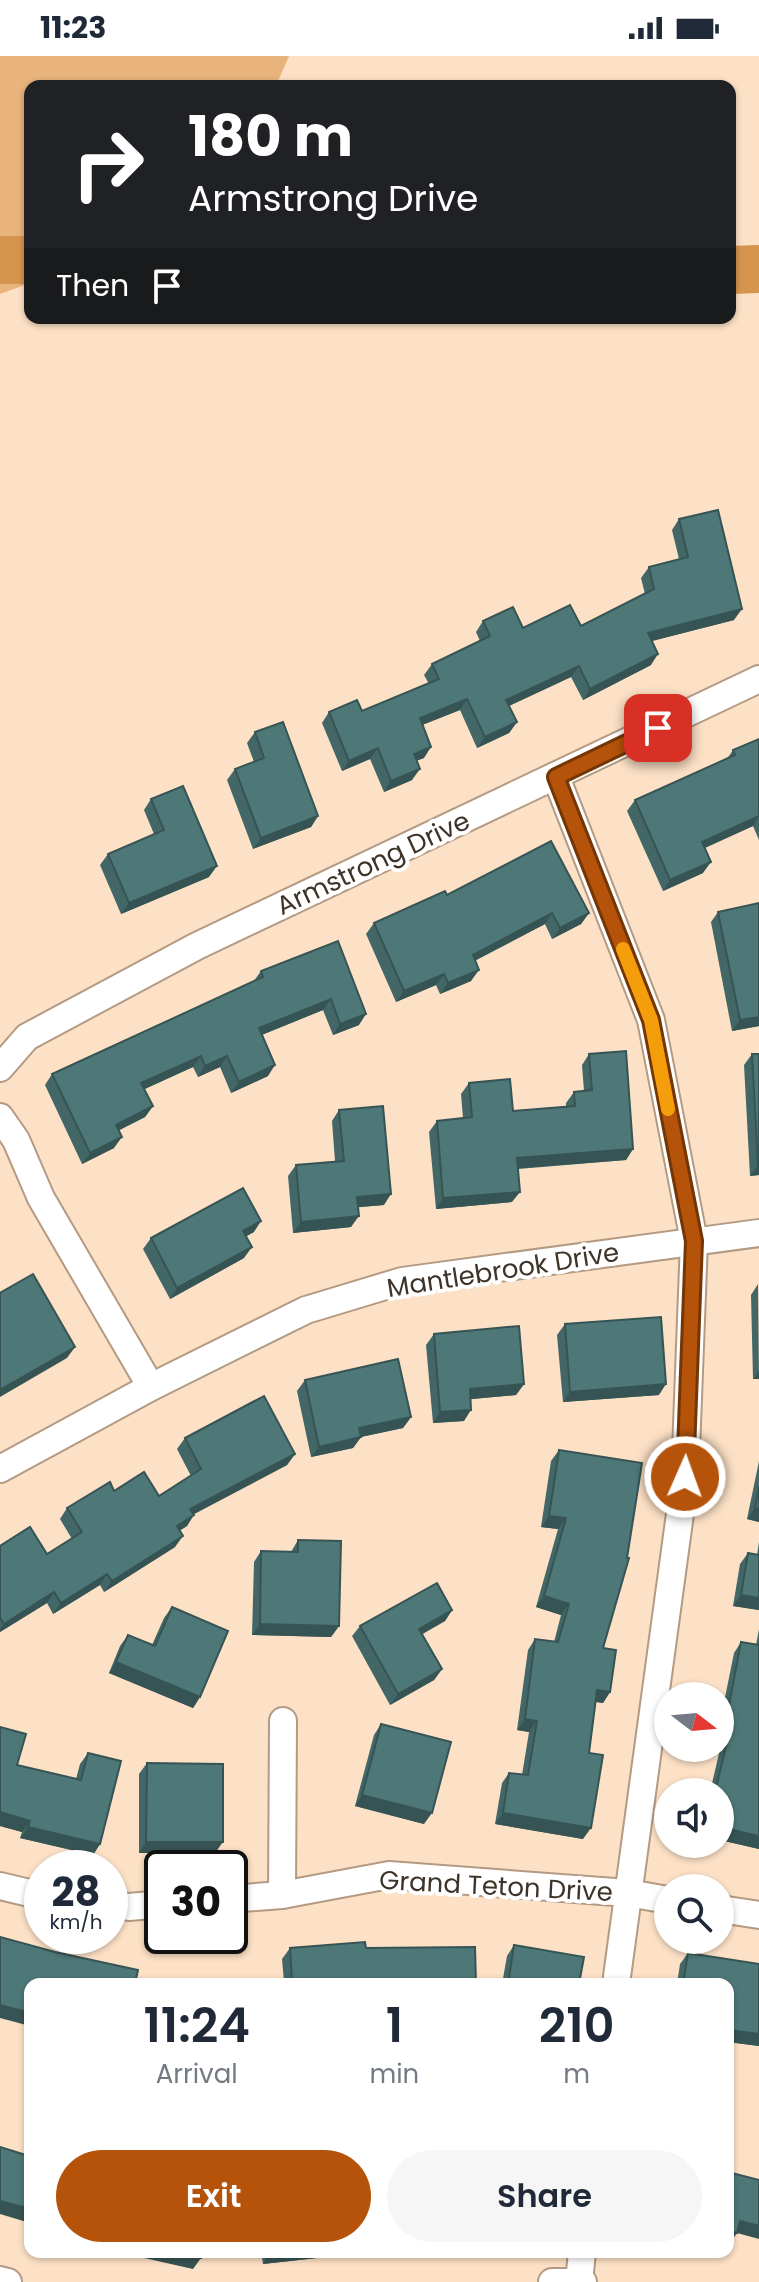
<!DOCTYPE html>
<html lang="en">
<head>
<meta charset="utf-8">
<style>
	body { margin:0; font-family:Poppins,sans-serif; background:#f6f6f7; color:#1f2937; height:100vh; display:flex; flex-direction:column; font-size:30px; white-space:nowrap }
	* { box-sizing:border-box; margin:0 }
	p { font-size:26px; color:#747a83 }
	.icon { flex:none; width:44px; height:44px; fill:none; stroke:currentColor; stroke-width:2; stroke-linecap:round; stroke-linejoin:round }
	.map { position:relative; flex:1; overflow:hidden }
	.drawer { position:absolute; left:24px; top:1922px; width:710px; height:280px; display:flex; flex-direction:column; background:#fff; border-radius:16px; box-shadow:0 2px 6px #0004 }
	.drawer>* { flex:none }
	.guide { position:absolute; left:24px; top:24px; width:712px; height:244px; border-radius:16px; box-shadow:0 2px 6px #0004; background:#202124; color:#fff; overflow:hidden }
	.needle { width:52px; rotate:106deg }
	.tools { position:absolute; left:654px; top:1626px; display:grid; gap:16px }
	.tools a { display:grid; place-items:center; width:80px; height:80px; border-radius:50%; background:#fff; box-shadow:0 2px 6px #0004; font-size:40px }
	.speed { position:absolute; left:24px; top:1794px; display:flex; gap:16px; font-size:40px; font-weight:700; text-align:center }
	.speed>* { display:grid; place-content:center; width:104px; height:104px; border-radius:50%; background:#fff; box-shadow:0 2px 6px #0004; line-height:1 }
	.speed small { font-size:20px; font-weight:400 }
	.speed .limit { border:4px solid #111; border-radius:12px; background:#fff; color:#111 }
	.pin { position:absolute; display:grid; place-items:center; width:68px; height:68px; color:#fff; margin:-34px; border-radius:16px; box-shadow:0 4px 12px #0006 }
	.me { position:absolute; width:88px; margin:-44px; rotate:2deg; stroke-linejoin:round; filter:drop-shadow(0 0 6px #0008) }
	.turn { display:flex; align-items:center; gap:28px; height:168px; padding:0 32px; font-size:36px }
	.turn .icon { width:104px; height:104px; stroke-width:2.5 }
	.turn b { display:block; font-size:56px; line-height:68px }
	.then { display:flex; align-items:center; height:76px; padding:0 32px; background:#0003; gap:16px; font-size:30px }
	.eta { display:flex; justify-content:space-evenly; align-items:center; height:136px; text-align:center }
	.eta b { font-size:48px; font-weight:600; line-height:56px }
	.primary-button { display:flex; gap:16px; margin-top:auto; padding:16px 32px }
	.primary-button a { flex:1; height:92px; border-radius:48px; background:#b45309; color:#fff; font-size:32px; font-weight:600; line-height:92px; text-align:center }
	.primary-button a+a { background:#f6f6f7; color:#1f2937 }
	.status { display:flex; justify-content:space-between; align-items:center; height:56px; padding:0 40px; background:#fff; direction:ltr }
	.status svg { height:22px; fill:currentColor }
	.map>svg:first-child { display:block }
	.green { fill:#e9b37c }
	.lines { fill:none; stroke-linecap:round; stroke-linejoin:round }
	.river { stroke:#d6954e; stroke-width:48 }
	.minor-casing { stroke:#b49a82; stroke-width:30 }
	.minor { stroke:#fff; stroke-width:26 }
	.wall { fill:#436767 }
	.shaded-wall { fill:#375454 }
	.building { fill:#4e7878; stroke:#375454; stroke-width:2 }
	.route-casing { stroke:#753606; stroke-width:20 }
	.route { stroke:#b45309; stroke-width:14 }
	.slow { stroke:#f59e0b; stroke-width:14 }
	.labels { text-anchor:middle; dominant-baseline:central; stroke-width:8; stroke-linejoin:round; paint-order:stroke }
	.street-label { font-size:26px; fill:#3e3329; stroke:#fff }
</style>
</head>
<body>
<div class="status"><b>11:23</b><svg viewBox="0 0 49 12"><path d="M0 12V9h3v3zM5 12V6h3v6zM10 12V3h3v9zM15 12V0h3v12zM26 1h20v11H26zM47 4h2v5h-2z"/></svg></div>
<div class="map">
<svg width="759" height="2226" viewBox="0 0 759 2226">
	<rect width="100%" height="100%" fill="#fde1c6"/>
	<!-- green -->
	<polygon class="green" points="0,0 289,0 276,30 30,30 30,227 0,238"/>
	<g class="lines">
		<!-- river -->
		<g class="river">
			<polyline points="0,204 30,204"/>
			<polyline points="730,214 759,213"/>
		</g>
		<defs>
			<g id="minor">
				<polyline points="556,721 651,964 694,1185 685,1421 616,1928"/>
				<polyline points="0,1012 27,981 197,890 759,623"/>
				<polyline points="0,1061 16,1084 41,1142 151,1331"/>
				<polyline points="0,1413 151,1331 306,1254 402,1225 759,1177"/>
				<polyline points="0,1830 42,1840"/>
				<polyline points="282,1839 283,1665"/>
				<polyline points="230,1843 282,1839 389,1819 628,1837 668,1844"/>
				<polyline points="110,1848 129,1851 162,1848"/>
				<polyline points="720,1853 759,1859"/>
				<polyline points="0,2224 8,2226"/>
				<polyline points="552,2226 583,2226"/>
				<polyline points="579,2226 582,2196"/>
			</g>
		</defs>
		<!-- minor casing -->
		<use href="#minor" class="minor-casing"/>
		<!-- minor -->
		<use href="#minor" class="minor"/>
	</g>
	<!-- wall -->
	<g class="wall">
		<polygon points="679,463 734,564 652,585 651,609 583,644 571,621 509,650 517,666 509,677 477,692 460,654 422,669 424,702 417,704 412,724 384,736 370,703 342,715 322,667 329,656 362,655 429,628 424,619 432,608 480,585 476,576 483,565 523,572 581,570 645,538 641,522 649,511 679,503 672,474"/>
		<polygon points="255,676 318,760 311,771 253,793 227,724 235,713 254,706 247,687"/>
		<polygon points="759,683 759,784 753,770 704,792 703,817 663,835 627,755 635,744 727,703 733,694"/>
		<polygon points="151,743 209,821 121,858 100,809 108,798 154,778 144,754"/>
		<polygon points="447,839 589,857 581,868 552,883 545,868 475,904 471,925 440,938 436,929 396,946 366,878 374,867"/>
		<polygon points="759,847 759,970 732,975 711,866 718,856"/>
		<polygon points="338,885 359,969 333,979 323,954 262,979 268,1020 231,1037 220,1011 198,1021 193,1011 144,1033 153,1050 145,1061 119,1074 114,1092 82,1108 45,1029 52,1018 253,926 261,915"/>
		<polygon points="589,998 633,1093 626,1104 518,1113 512,1146 436,1153 429,1076 437,1065 463,1062 461,1038 469,1027 513,1055 566,1051 566,1047 574,1036 584,1035 582,1009"/>
		<polygon points="752,998 759,998 759,1119 750,1120 744,1009"/>
		<polygon points="339,1054 384,1149 358,1151 351,1171 293,1177 288,1120 296,1109 335,1105 332,1065"/>
		<polygon points="254,1176 246,1180 244,1202 170,1243 143,1193 151,1182"/>
		<polygon points="758,1228 759,1323 753,1323 751,1239"/>
		<polygon points="565,1268 659,1339 563,1346 557,1279"/>
		<polygon points="434,1278 524,1328 516,1339 471,1343 464,1365 433,1367 426,1289"/>
		<polygon points="305,1324 411,1361 403,1372 361,1381 353,1392 311,1401 297,1335"/>
		<polygon points="185,1382 295,1398 287,1409 193,1458 187,1470 179,1475 175,1491 104,1536 100,1529 53,1558 47,1547 0,1576 0,1490 47,1498 72,1483 60,1463 67,1452 114,1435 159,1440 191,1420 177,1393"/>
		<polygon points="559,1394 603,1592 610,1636 603,1647 596,1646 589,1697 583,1783 495,1768 502,1727 509,1717 522,1719 529,1676 517,1674 528,1594 535,1583 554,1586 561,1559 536,1551 558,1473 541,1471 551,1405"/>
		<polygon points="759,1405 759,1466 747,1463"/>
		<polygon points="298,1484 339,1570 331,1581 252,1579 254,1506 261,1495 291,1496"/>
		<polygon points="759,1486 759,1554 733,1550 740,1508 748,1497 757,1499"/>
		<polygon points="172,1551 200,1641 193,1652 109,1617 120,1590 128,1579 152,1589 164,1562"/>
		<polygon points="452,1554 445,1565 422,1578 442,1613 434,1624 390,1649 352,1580 360,1570"/>
		<polygon points="759,1573 759,1793 720,1784 720,1736 710,1736 720,1693 715,1692 720,1692 720,1666 734,1597 741,1586 756,1589"/>
		<polygon points="381,1668 424,1768 355,1750 374,1679"/>
		<polygon points="0,1671 17,1709 76,1723 80,1708 88,1697 100,1788 93,1799 20,1782 22,1776 0,1770"/>
		<polygon points="147,1707 215,1797 139,1797 139,1718"/>
		<polygon points="514,1889 579,1928 502,1928 507,1900"/>
		<polygon points="290,1892 366,1892 476,1928 284,1926 282,1903"/>
		<polygon points="688,1897 759,1908 759,1990 728,1986 728,1928 677,1928 680,1908"/>
		<polygon points="261,2196 338,2196 335,2200 263,2208"/>
	</g>
	<!-- shaded-wall -->
	<g class="shaded-wall">
		<polygon points="742,553 734,564 640,588 648,577"/>
		<polygon points="658,598 651,609 583,644 590,633"/>
		<polygon points="579,610 571,621 498,655 506,644"/>
		<polygon points="467,643 460,654 412,673 420,662"/>
		<polygon points="517,666 509,677 477,692 485,681"/>
		<polygon points="431,691 424,702 406,709 414,698"/>
		<polygon points="378,692 370,703 342,715 349,705"/>
		<polygon points="420,713 412,724 384,736 391,725"/>
		<polygon points="318,760 311,771 253,793 261,782"/>
		<polygon points="759,760 753,770 694,797 702,786"/>
		<polygon points="711,806 703,817 663,835 670,824"/>
		<polygon points="217,810 209,821 121,858 129,847"/>
		<polygon points="552,857 545,868 465,910 473,899"/>
		<polygon points="589,857 581,868 552,883 560,872"/>
		<polygon points="479,914 471,925 440,938 448,927"/>
		<polygon points="444,918 436,929 396,946 404,935"/>
		<polygon points="331,943 323,954 251,983 259,972"/>
		<polygon points="366,958 359,969 333,979 340,968"/>
		<polygon points="759,961 759,970 732,975 740,964"/>
		<polygon points="201,1000 193,1011 134,1038 141,1027"/>
		<polygon points="227,1000 220,1011 198,1021 205,1010"/>
		<polygon points="275,1009 268,1020 231,1037 239,1026"/>
		<polygon points="153,1050 145,1061 108,1080 116,1069"/>
		<polygon points="122,1081 114,1092 82,1108 90,1097"/>
		<polygon points="633,1093 626,1104 509,1113 517,1102"/>
		<polygon points="758,1109 759,1109 759,1119 750,1120"/>
		<polygon points="520,1136 512,1146 436,1153 443,1142"/>
		<polygon points="391,1138 384,1149 350,1152 357,1141"/>
		<polygon points="359,1160 351,1171 293,1177 301,1166"/>
		<polygon points="261,1165 254,1176 236,1186 243,1175"/>
		<polygon points="252,1191 244,1202 170,1243 177,1232"/>
		<polygon points="75,1291 67,1302 0,1341 0,1334"/>
		<polygon points="759,1315 759,1323 753,1323"/>
		<polygon points="524,1328 516,1339 462,1344 470,1333"/>
		<polygon points="666,1328 659,1339 563,1346 570,1336"/>
		<polygon points="471,1354 464,1365 433,1367 440,1356"/>
		<polygon points="411,1361 403,1372 351,1383 359,1372"/>
		<polygon points="361,1381 353,1392 311,1401 319,1391"/>
		<polygon points="295,1398 287,1409 183,1464 190,1453"/>
		<polygon points="755,1452 759,1453 759,1466 747,1463"/>
		<polygon points="194,1459 187,1470 169,1481 177,1470"/>
		<polygon points="549,1460 566,1462 558,1473 541,1471"/>
		<polygon points="183,1480 175,1491 104,1536 112,1525"/>
		<polygon points="107,1518 100,1529 53,1558 61,1547"/>
		<polygon points="54,1536 47,1547 0,1576 0,1573 4,1568"/>
		<polygon points="741,1539 759,1542 759,1554 733,1550"/>
		<polygon points="544,1540 569,1548 561,1559 536,1551"/>
		<polygon points="452,1554 445,1565 412,1584 419,1573"/>
		<polygon points="260,1568 339,1570 331,1581 252,1579"/>
		<polygon points="116,1606 200,1641 193,1652 109,1617"/>
		<polygon points="442,1613 434,1624 390,1649 398,1638"/>
		<polygon points="597,1634 610,1636 603,1647 590,1645"/>
		<polygon points="525,1663 537,1665 529,1676 517,1674"/>
		<polygon points="723,1681 728,1682 720,1693 715,1692 720,1692 720,1685"/>
		<polygon points="362,1739 432,1757 424,1768 355,1750"/>
		<polygon points="0,1756 30,1765 22,1776 0,1770"/>
		<polygon points="503,1757 591,1772 583,1783 495,1768"/>
		<polygon points="28,1771 100,1788 93,1799 20,1782"/>
		<polygon points="720,1771 759,1780 759,1793 720,1784"/>
		<polygon points="146,1786 223,1786 215,1797 139,1797"/>
		<polygon points="0,1949 30,1957 30,1970 0,1962"/>
		<polygon points="728,1974 759,1978 759,1990 728,1986"/>
		<polygon points="0,2145 30,2153 30,2167 0,2158"/>
		<polygon points="740,2165 759,2170 759,2183 737,2177 729,2188 728,2187 728,2174"/>
		<polygon points="123,2196 174,2196 201,2202 193,2213 122,2197"/>
		<polygon points="278,2196 338,2196 335,2200 263,2208 270,2197"/>
	</g>
	<!-- building -->
	<g class="building">
		<polygon points="718,454 742,553 648,577 658,598 590,633 579,610 506,644 517,666 485,681 467,643 420,662 431,691 414,698 420,713 391,725 378,692 349,705 329,656 357,644 362,655 439,623 432,608 490,580 483,565 513,551 523,572 570,549 581,570 654,533 649,511 688,501 679,463"/>
		<polygon points="283,666 318,760 261,782 235,713 264,702 255,676"/>
		<polygon points="759,683 759,760 702,786 711,806 670,824 635,744 735,699 733,694"/>
		<polygon points="183,730 217,810 129,847 108,798 164,774 151,743"/>
		<polygon points="551,785 589,857 560,872 552,857 473,899 479,914 448,927 444,918 404,935 374,867 445,835 447,839"/>
		<polygon points="759,847 759,961 740,964 718,856"/>
		<polygon points="338,885 366,958 340,968 331,943 259,972 275,1009 239,1026 227,1000 205,1010 201,1000 141,1027 153,1050 116,1069 122,1081 90,1097 52,1018 263,921 261,915"/>
		<polygon points="626,995 633,1093 517,1102 520,1136 443,1142 437,1065 472,1061 469,1027 510,1023 513,1055 575,1050 574,1036 592,1034 589,998"/>
		<polygon points="752,998 759,998 759,1109 758,1109"/>
		<polygon points="383,1050 391,1138 357,1141 359,1160 301,1166 296,1109 344,1105 339,1054"/>
		<polygon points="243,1132 261,1165 243,1175 252,1191 177,1232 151,1182"/>
		<polygon points="33,1218 75,1291 0,1334 0,1237"/>
		<polygon points="661,1261 666,1328 570,1336 565,1268"/>
		<polygon points="519,1270 524,1328 470,1333 471,1354 440,1356 434,1278"/>
		<polygon points="398,1303 411,1361 359,1372 361,1381 319,1391 305,1324"/>
		<polygon points="264,1340 295,1398 190,1453 194,1459 177,1470 183,1480 112,1525 107,1518 61,1547 54,1536 4,1568 0,1562 0,1490 30,1471 47,1498 82,1476 67,1452 110,1426 114,1435 144,1416 159,1440 201,1413 185,1382"/>
		<polygon points="559,1394 642,1407 627,1502 629,1502 603,1592 616,1594 610,1636 597,1634 589,1697 603,1699 591,1772 503,1757 509,1717 528,1719 537,1665 525,1663 535,1583 558,1586 569,1548 544,1540 566,1462 549,1460"/>
		<polygon points="759,1431 759,1453 755,1452"/>
		<polygon points="298,1484 341,1485 339,1570 260,1568 261,1495 298,1496"/>
		<polygon points="748,1497 759,1499 759,1542 741,1539"/>
		<polygon points="437,1527 452,1554 419,1573 442,1613 398,1638 360,1570"/>
		<polygon points="172,1551 228,1575 200,1641 116,1606 128,1579 155,1590"/>
		<polygon points="741,1586 759,1589 759,1780 720,1771 720,1736 715,1736 728,1682 723,1681"/>
		<polygon points="381,1668 451,1686 432,1757 362,1739"/>
		<polygon points="0,1671 26,1678 17,1709 81,1724 88,1697 121,1705 100,1788 28,1771 30,1765 0,1756"/>
		<polygon points="147,1707 223,1708 223,1786 146,1786"/>
		<polygon points="0,1881 55,1896 138,1914 135,1928 30,1928 30,1957 0,1949"/>
		<polygon points="365,1886 366,1892 475,1891 476,1928 256,1928 292,1925 290,1892"/>
		<polygon points="514,1889 584,1901 579,1928 508,1928"/>
		<polygon points="688,1897 759,1908 759,1978 728,1974 728,1928 683,1928"/>
		<polygon points="0,2091 29,2100 30,2095 30,2153 0,2145"/>
		<polygon points="728,2116 759,2124 759,2170 740,2165 737,2177 728,2174"/>
		<polygon points="174,2196 202,2196 201,2202"/>
	</g>
	<g class="lines">
		<defs>
			<polyline id="route" points="658,672 556,721 651,964 694,1185 685,1421"/>
		</defs>
		<!-- route casing -->
		<use href="#route" class="route-casing"/>
		<!-- route -->
		<use href="#route" class="route"/>
		<!-- slow -->
		<polyline class="slow" points="623,893 651,964 668,1053"/>
	</g>
	<g class="labels">
		<!-- street labels -->
		<g class="street-label">
			<text transform="translate(373 807) rotate(-25)">Armstrong Drive</text>
			<text transform="translate(503 1214) rotate(-9)">Mantlebrook Drive</text>
			<text transform="translate(496 1830) rotate(3)">Grand Teton Drive</text>
		</g>
	</g>
</svg>
<div class="tools">
<a><svg class="needle" viewBox="-14 -14 28 28"><path d="M0-13l5 13h-10z" fill="#e53935"/><path d="M0 13l5-13h-10z" fill="#747a83"/></svg></a>
<a><svg class="icon" aria-label="sound" viewBox="0 0 24 24"><path d="M4 9h4l5-4v14l-5-4H4zM17 9q2 3 0 6"/></svg></a>
<a><svg class="icon" aria-label="search" viewBox="0 0 24 24"><circle cx="10" cy="10" r="6"/><path d="M15 15l6 6"/></svg></a>
</div>
<div class="speed"><div>28<small>km/h</small></div><div class="limit">30</div></div>
<div class="pin" style="left:658px;top:672px;background:#d93025"><svg class="icon" aria-label="arrive" viewBox="0 0 24 24"><path d="M6 21V4h12l-3 4 3 4H6"/></svg></div>
<svg class="me" style="left:685px;top:1421px" viewBox="-20 -20 40 40"><circle r="17" fill="#b45309" stroke="#fff" stroke-width="3"/><path d="M0-11L8 9 0 5-8 9z" fill="#fff"/></svg>
<div class="guide">
<div class="turn"><svg class="icon" aria-label="right" viewBox="0 0 24 24"><path d="M7 20v-9h11M14 6l5 5-5 5"/></svg><div><b>180 m</b>Armstrong Drive</div></div>
<div class="then">Then<svg class="icon" aria-label="arrive" viewBox="0 0 24 24"><path d="M6 21V4h12l-3 4 3 4H6"/></svg></div>
</div>
<section class="drawer">
<div class="eta">
<div><b>11:24</b><p>Arrival</p></div>
<div><b>1</b><p>min</p></div>
<div><b>210</b><p>m</p></div>
</div>
<div class="primary-button"><a>Exit</a><a>Share</a></div>
</section>
</div>
</body>
</html>
